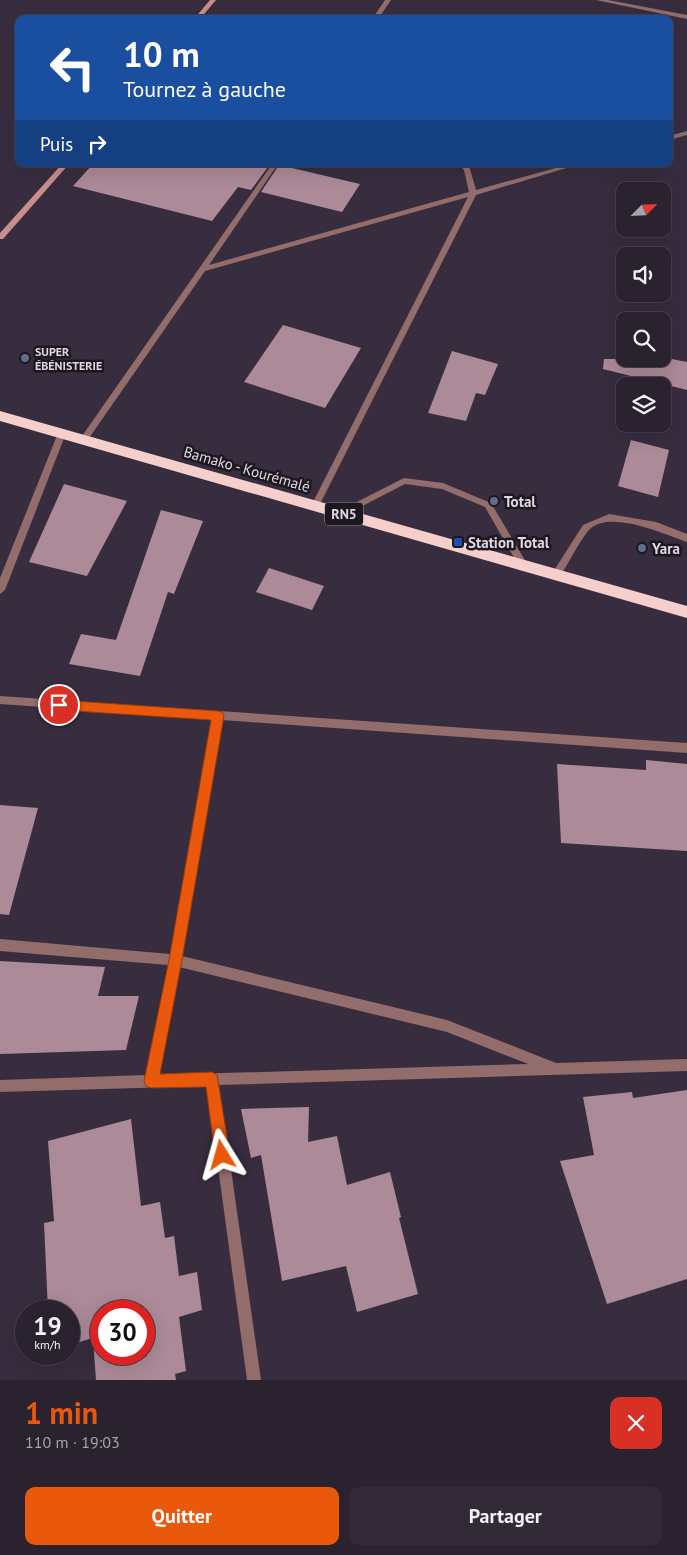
<!DOCTYPE html>
<html lang="fr">
<head>
<meta charset="utf-8">
<style>
	body { margin:0; font-family:"PT Sans",sans-serif; background:#322a37; color:#f1f3f6; height:100vh; display:flex; flex-direction:column; font-size:19px; white-space:nowrap }
	* { box-sizing:border-box; margin:0 }
	p { font-size:16px; color:#a5a4aa }
	.icon { flex:none; width:28px; height:28px; fill:none; stroke:currentColor; stroke-width:2; stroke-linecap:round; stroke-linejoin:round }
	.map { position:relative; height:1380px; overflow:hidden }
	.side { display:flex; flex-direction:column; background:#2a222f; flex:1 }
	.side>* { flex:none }
	.hud { position:absolute; left:15px; top:15px; width:658px; height:152px; border-radius:10px; box-shadow:0 5px 20px #0002,0 0 0 1px #463f4b; background:#1a4fa0; color:#fff; overflow:hidden }
	.needle { width:32px; rotate:66deg }
	.buttons { position:absolute; left:616px; top:182px; display:grid; gap:10px }
	.buttons a { display:grid; place-items:center; width:55px; height:55px; border-radius:10px; background:#2a222f; box-shadow:0 5px 20px #0002,0 0 0 1px #463f4b; font-size:25px }
	.speed { position:absolute; left:15px; top:1300px; display:flex; gap:10px; font-size:25px; font-weight:700; text-align:center }
	.speed>* { display:grid; place-content:center; width:65px; height:65px; border-radius:50%; background:#2a222f; box-shadow:0 5px 20px #0002,0 0 0 1px #463f4b; line-height:1 }
	.speed small { font-size:12px; font-weight:400 }
	.speed .limit { border:8px solid #d22; background:#fff; color:#111 }
	.pin { position:absolute; display:grid; place-items:center; width:42px; height:42px; color:#fff; margin:-21px; border:2px solid #fff; border-radius:50%; box-shadow:0 1px 5px #0007 }
	.me { position:absolute; width:55px; margin:-28px; rotate:352deg; stroke-linejoin:round; filter:drop-shadow(0 0 4px #0008) }
	.turn { display:flex; align-items:center; gap:18px; height:105px; padding:0 25px; font-size:22px }
	.turn .icon { width:65px; height:65px; stroke-width:2.5 }
	.turn b { display:block; font-size:35px; line-height:42px }
	.then { display:flex; align-items:center; height:48px; padding:0 25px; background:#0003; gap:10px; font-size:19px }
	.round { display:grid; place-items:center; flex:none; width:52px; height:52px; border-radius:10px; background:#322a37 }
	.overview { display:flex; align-items:center; justify-content:space-between; height:85px; padding:0 25px }
	h1 { font-size:30px; font-weight:700; line-height:38px; color:#ea580c }
	.primary-button { display:flex; gap:10px; margin-top:auto; padding:10px 25px }
	.primary-button a { flex:1; height:58px; border-radius:10px; background:#ea580c; color:#fff; font-size:20px; font-weight:700; line-height:58px; text-align:center }
	.primary-button a+a { background:#322a37; color:#f1f3f6 }
	.map>svg:first-child { display:block }
	.building { fill:#ac8a98; fill-rule:evenodd }
	.lines { fill:none; stroke-linecap:round; stroke-linejoin:round }
	.lane { fill:#926d6b; fill-rule:evenodd }
	.street { fill:#926d6b; fill-rule:evenodd }
	.secondary { fill:#c88e8b; fill-rule:evenodd }
	.highway { fill:#f4cfcc; fill-rule:evenodd }
	.route { fill:#ea580c; stroke:#983908 }
	.service-dot { fill:#5c6f8a; stroke:#1d1720; stroke-width:2 }
	.transit-dot { fill:#1a4fb4; stroke:#1d1720; stroke-width:2 }
	.labels { text-anchor:middle; dominant-baseline:central; stroke-width:5; stroke-linejoin:round; paint-order:stroke }
	.far-poi-label { font-size:12px; font-weight:bold; fill:#dfd8e4; stroke:#1d1720; text-anchor:start }
	.shield { fill:#1d1720; stroke:#a59ea9; stroke-width:1 }
	.shield-label { font-size:14px; font-weight:bold; fill:#dfd8e4 }
	.street-label { font-size:15px; fill:#dfd8e4; stroke:#1d1720 }
	.poi-label { font-size:15px; font-weight:bold; fill:#dfd8e4; stroke:#1d1720; text-anchor:start }
</style>
</head>
<body>
<div class="map">
<svg width="687" height="1380" viewBox="0 0 687 1380">
	<rect width="100%" height="100%" fill="#382d3f"/>
	<!-- building -->
	<g class="building">
		<polygon points="93,164 270,164 251,190 238,187 212,221 73,186"/>
		<polygon points="279,165 360,184 342,212 261,192"/>
		<polygon points="283,325 361,348 325,408 244,382"/>
		<polygon points="452,351 498,364 485,395 476,393 466,421 428,413"/>
		<polygon points="604,359 672,359 687,362 687,390 603,369"/>
		<polygon points="631,440 669,450 658,497 618,486"/>
		<polygon points="64,484 127,501 87,576 29,562"/>
		<polygon points="161,510 203,521 174,594 168,592 140,676 69,664 81,634 116,640"/>
		<polygon points="269,568 324,586 312,610 256,592"/>
		<polygon points="646,760 687,764 687,851 561,843 557,764 646,770"/>
		<polygon points="0,805 38,808 9,915 0,914"/>
		<polygon points="0,961 105,967 98,996 139,996 126,1050 0,1054"/>
		<polygon points="687,1090 687,1279 607,1304 560,1161 594,1155 583,1097 632,1092 633,1098"/>
		<polygon points="309,1107 308,1142 337,1136 347,1185 390,1172 401,1217 399,1218 418,1294 357,1312 346,1266 282,1281 261,1155 251,1158 241,1109"/>
		<path d="M131,1119l10,87 19,-4 5,36 9,-2 5,40 18,-4 5,38 -23,7 7,54 -11,3 1,6h-80l-3,-42 -24,7v-34h-21l-4,-88 10,-2 -6,-80zM101,1311h43v43h-43z"/>
	</g>
	<g class="lines">
		<!-- lane -->
		<g class="lane">
			<polygon points="404,478 443,483 491,503 526,562 528,565 526,568 520,568 485,507 442,489 405,484 345,515 339,515 338,513 339,511"/>
			<path d="M609,514l47,8 31,12v8c-23,-8 -80,-34 -99,-11 -11,14 -19,32 -29,47h-6l-2,-3 2,-3 30,-47z"/>
		</g>
		<!-- street -->
		<g class="street">
			<polygon points="385,0 391,0 378,19 372,19"/>
			<polygon points="596,0 608,0 687,15 687,19"/>
			<polygon points="687,131 687,135 669,140 669,136"/>
			<polygon points="272,164 278,164 209,265 469,192 464,170 459,164 466,164 470,169 476,190 570,164 580,164 476,195 319,506 315,509 311,506 468,197 205,271 87,441 84,442 80,439"/>
			<polygon points="62,430 66,433 5,590 0,594 0,578 58,433"/>
			<path d="M0,696l687,47v10l-465,-33 -40,236 265,64 109,43 131,-4v12l-468,14 42,295h-14l-40,-294 -207,6v-12l146,-5 22,-110 -168,-14v-12l170,15 42,-235 -212,-15zM179,967l268,65 81,32 -370,11z"/>
		</g>
		<!-- secondary -->
		<g class="secondary">
			<polygon points="210,0 216,0 200,19 194,19"/>
			<polygon points="62,164 69,164 3,239 0,239 0,233"/>
		</g>
		<!-- highway -->
		<polygon class="highway" points="0,411 687,606 687,618 0,421"/>
	</g>
	<!-- route -->
	<polygon class="route" points="59,700 218,711 222,712 224,716 182,960 160,1074 212,1072 217,1075 230,1155 228,1160 222,1162 217,1160 215,1155 206,1087 151,1088 146,1086 144,1081 169,960 211,720 59,710 55,708 54,705 55,701"/>
	<!-- markers -->
	<g class="service-dot">
		<circle cx="25" cy="358" r="5"/>
		<circle cx="494" cy="501" r="5"/>
		<circle cx="642" cy="548" r="5"/>
	</g>
	<rect class="transit-dot" x="453" y="537" width="10" height="10" rx="2.5"/>
	<g class="labels">
		<!-- far-poi labels -->
		<g class="far-poi-label">
			<text x="35" y="351">SUPER<tspan x="35" dy="14">ÉBÉNISTERIE</tspan></text>
		</g>
		<!-- shield labels -->
		<rect class="shield" x="325" y="502.5" width="38" height="23" rx="4"/>
		<g class="shield-label">
			<text x="344" y="514">RN5</text>
		</g>
		<!-- street labels -->
		<g class="street-label">
			<text transform="translate(247 469) rotate(16)">Bamako - Kourémalé</text>
		</g>
		<!-- poi labels -->
		<g class="poi-label">
			<text x="504" y="501">Total</text>
			<text x="468" y="542">Station Total</text>
			<text x="652" y="548">Yara</text>
		</g>
	</g>
</svg>
<div class="buttons">
<a><svg class="needle" viewBox="-14 -14 28 28"><path d="M0-13l5 13h-10z" fill="#e53935"/><path d="M0 13l5-13h-10z" fill="#a5a4aa"/></svg></a>
<a><svg class="icon" aria-label="sound" viewBox="0 0 24 24"><path d="M4 9h4l5-4v14l-5-4H4zM17 9q2 3 0 6"/></svg></a>
<a><svg class="icon" aria-label="search" viewBox="0 0 24 24"><circle cx="10" cy="10" r="6"/><path d="M15 15l6 6"/></svg></a>
<a><svg class="icon" aria-label="layers" viewBox="0 0 24 24"><path d="M12 4l9 5-9 5-9-5zM3 14l9 5 9-5"/></svg></a>
</div>
<div class="speed"><div>19<small>km/h</small></div><div class="limit">30</div></div>
<div class="pin" style="left:59px;top:705px;background:#d93025"><svg class="icon" aria-label="arrive" viewBox="0 0 24 24"><path d="M6 21V4h12l-3 4 3 4H6"/></svg></div>
<svg class="me" style="left:222px;top:1155px" viewBox="-20 -20 40 40"><path d="M0-17L14 15 0 8-14 15z" fill="#ea580c" stroke="#fff" stroke-width="4"/></svg>
<div class="hud">
<div class="turn"><svg class="icon" aria-label="left" viewBox="0 0 24 24"><path d="M17 20v-9H6M10 6l-5 5 5 5"/></svg><div><b>10 m</b>Tournez à gauche</div></div>
<div class="then">Puis<svg class="icon" aria-label="right" viewBox="0 0 24 24"><path d="M7 20v-9h11M14 6l5 5-5 5"/></svg></div>
</div>
</div>
<section class="side">
<div class="overview"><div><h1>1 min</h1><p>110 m · 19:03</p></div><a class="round" style="background:#d93025;color:#fff"><svg class="icon" aria-label="close" viewBox="0 0 24 24"><path d="M6 6l12 12M18 6L6 18"/></svg></a></div>
<div class="primary-button"><a>Quitter</a><a>Partager</a></div>
</section>
</body>
</html>
